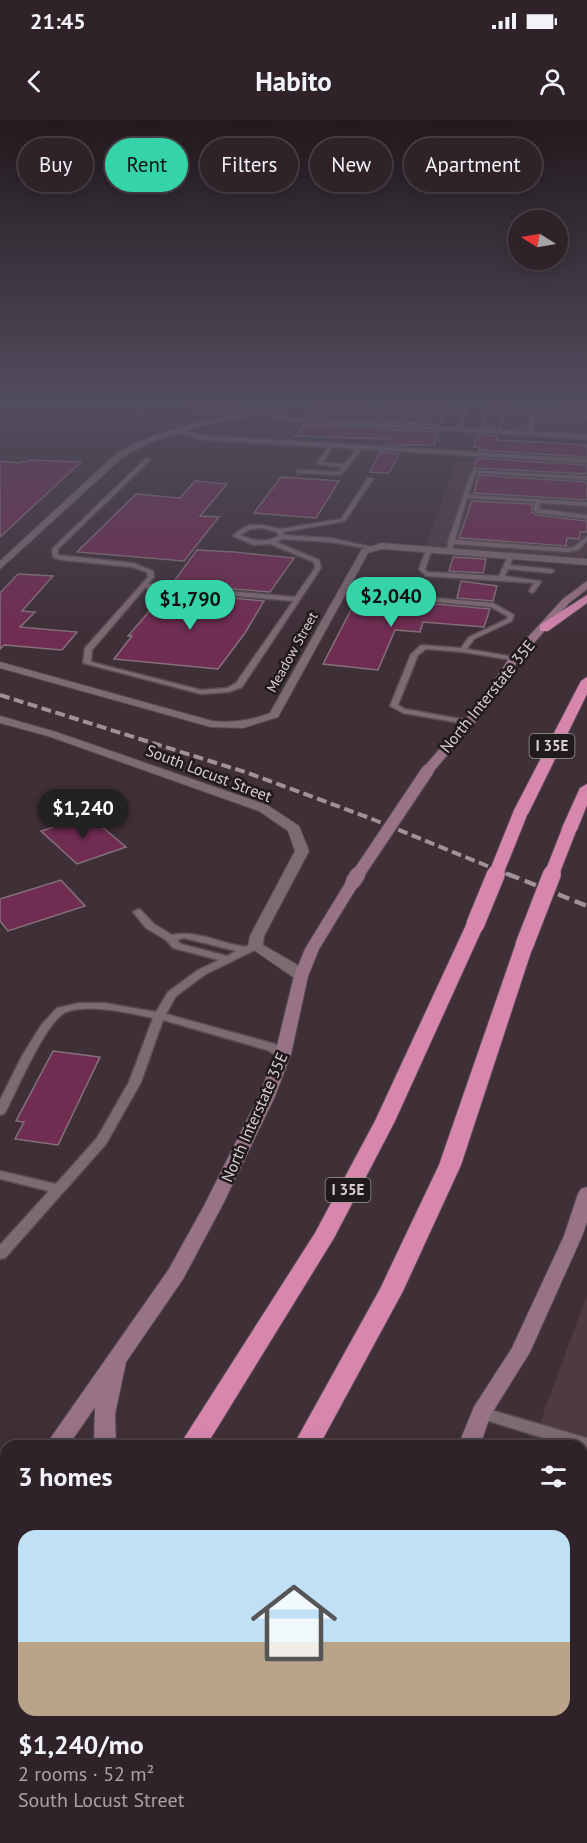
<!DOCTYPE html>
<meta charset="utf-8">
<style>
body{margin:0;font-family:"PT Sans",sans-serif;background:#3b2f35;color:#f1f3f6;height:100vh;display:flex;flex-direction:column;font-size:22px;white-space:nowrap}
*{box-sizing:border-box;margin:0}
p{font-size:20px;color:#a7a4a8}
.icon{flex:none;width:33px;height:33px;fill:none;stroke:currentColor;stroke-width:2;stroke-linecap:round;stroke-linejoin:round}
.map{position:relative;flex:1;overflow:hidden}
.sheet{position:absolute;left:0px;top:1320px;width:588px;height:404px;display:flex;flex-direction:column;background:#2f2329;border-radius:18px 18px 0 0;box-shadow:0 3px 15px #0003,0 0 0 2px #4a4046}
.sheet>*{flex:none}
.guide{position:absolute;left:18px;top:18px;width:552px;height:54px;display:flex;gap:12px}
.needle{width:39px;rotate:281deg}
.controls{position:absolute;left:508px;top:90px;display:grid;gap:12px}
.controls a{display:grid;place-items:center;width:60px;height:60px;border-radius:50%;background:#2f2329;box-shadow:0 3px 15px #0003,0 0 0 2px #4a4046;font-size:30px}
.price{position:absolute;translate:-50% -51px;padding:0 14px;border-radius:21px;background:#34d4a8;color:#111;font-size:20px;line-height:39px;filter:drop-shadow(0 2px 3px #0008)}
.price::after{content:'';position:absolute;left:50%;top:36px;width:18px;height:14px;margin-left:-9px;background:inherit;clip-path:polygon(0 0,100% 0,50% 100%)}
.price.selected{background:#222;color:#fff}
ul{padding:0;list-style:none}
li{display:grid;align-content:center;gap:12px;height:318px;padding:0 18px}
li span{display:grid;place-items:center;height:186px;border-radius:18px;color:#555}
li>.icon{margin-inline-start:auto}
span .icon{width:108px;height:108px;fill:#fffc;stroke-width:1}
li b{font-size:26px}
h2{display:flex;justify-content:space-between;align-items:center;height:72px;padding:0 18px;font-size:26px}
.tag{padding:0 21px;border-radius:27px;background:#2f2329;box-shadow:0 3px 15px #0003,0 0 0 2px #4a4046;font-size:21px;line-height:54px}
.tag.selected{background:#34d4a8;color:#111}
.status{display:flex;justify-content:space-between;align-items:center;height:42px;padding:0 30px;background:#2f2329;direction:ltr}
.status svg{height:16px;fill:currentColor}
header{display:flex;justify-content:space-between;align-items:center;height:78px;padding:0 18px;background:#2f2329;font-size:27px;font-weight:700}
.map>svg:first-child{display:block}
</style>
<div class="status"><b>21:45</b><svg viewBox="0 0 49 12"><path d="M0 12V9h3v3zM5 12V6h3v6zM10 12V3h3v9zM15 12V0h3v12zM26 1h20v11H26zM47 4h2v5h-2z"/></svg></div>
<header><svg class="icon" aria-label="back" viewBox="0 0 24 24"><path d="M15 5l-7 7 7 7"/></svg>Habito<svg class="icon" aria-label="person" viewBox="0 0 24 24"><circle cx="12" cy="8" r="4"/><path d="M4 21q1-7 8-7t8 7"/></svg></header>
<div class="map">
<svg width="587" height="1723" viewBox="0 0 587 1723">
<rect width="100%" height="100%" fill="#3f2f37"/>
<!-- built -->
<g fill="#4f3943">
<path d="M559 279H587V314L508 310 515 286 558 288Z"/>
<path d="M457 341 587 349V434L582 439 425 428Z"/>
<path d="M587 1175V1667L582 1664V1326H536L544 1291Z"/>
</g>
<!-- building -->
<g fill="#712c52" stroke="#84727a" stroke-width="1.5">
<path d="M175 279H223L247 289 207 295Z"/>
<path d="M318 279H370L366 285 378 291 445 294 441 305 306 298Z"/>
<path d="M381 279H451L448 288 377 284Z"/>
<path d="M491 280 509 281 500 308 481 307Z"/>
<path d="M304 304H305L438 312 434 325H385L388 319 295 316Z"/>
<path d="M478 315 498 316 497 320 587 325V337L479 330 480 327H474Z"/>
<path d="M380 332 399 334 389 353 370 352Z"/>
<path d="M477 338 587 345V354L474 348Z"/>
<path d="M30 340 81 342 0 417V341L19 343Z"/>
<path d="M479 355 587 362V380L474 373Z"/>
<path d="M281 357 339 361 316 398 254 393Z"/>
<path d="M195 361 227 364 200 396 219 397 184 441 77 432 136 374 180 378Z"/>
<path d="M472 381 532 384V392L537 395 587 401V412H580L579 419 567 418 566 426 459 418Z"/>
<path d="M197 430 234 432 294 438 270 472 172 464Z"/>
<path d="M453 437 486 439 483 453 449 451Z"/>
<path d="M18 454 53 456 22 491 35 492 20 507 77 512 62 530 4 525 0 529V473Z"/>
<path d="M461 461 497 466 493 481 457 478Z"/>
<path d="M166 472 264 481 245 513 218 549 114 539 132 516H128Z"/>
<path d="M358 476 384 479 490 489 484 507 423 502 420 512 395 510 378 550 323 544Z"/>
<path d="M89 696 126 727 77 744 41 711Z"/>
<path d="M61 760 85 786 8 811 0 801V779Z"/>
<path d="M53 931 100 937 58 1025 15 1019 24 1002 16 1001Z"/>
</g>
<g fill="none" stroke-linecap="round" stroke-linejoin="round">
<!-- service casing -->
<g stroke="#584b51" stroke-width="3">
<g id="service">
<path d="M63 279H68L65 282 141 287 148 282 125 279H147L155 281 142 289 59 284Z"/>
<path d="M225 279H232L283 297 305 300 456 308 463 293 378 289 368 284 374 279H379L373 284 379 287 464 291 469 279H473L461 308 527 312 532 294 587 295V297L536 296 532 312 587 315V319L305 302 280 299Z"/>
<path d="M174 310 207 316 587 339V343L362 329 341 355 298 353 296 350 338 352 342 347 316 344 328 327 207 320 172 312ZM333 327 357 329 344 344 323 343Z"/>
<path d="M146 338 151 339 58 429V435L133 443 153 451 154 457 148 464 295 477 315 448 314 442 270 424 253 425 233 416 238 411 250 405H262L281 409 341 399 368 358 373 359 345 401 283 412 284 415 330 418 372 427V429L330 422 283 419 276 422 319 440 321 448 242 567 229 572 201 574 83 543 85 528 148 457 147 452 132 447 61 440 53 437 52 429ZM262 408 277 412 279 416C264 423 254 421 240 415L251 409ZM145 468 293 481 236 563 227 568 201 570 91 542 92 530Z"/>
<path d="M472 350 587 356V360L476 353 468 375 587 382V386L540 383 539 389 587 395V399L537 393 533 390 535 382 467 378 455 420 567 428 574 427 587 416V421L578 430 567 432 454 424 451 432H447L448 422Z"/>
<path d="M429 428 432 430 425 449 428 452 499 456 508 436 511 434 514 436 510 445 551 449 554 451 551 453 508 449 505 456 540 461 541 462 534 472 532 473 529 471 534 463 426 456 419 449 426 430Z"/>
<path d="M386 474 493 483 514 495 512 501 474 519 467 529 514 537H517V541L463 532 426 529 418 535 398 585 405 589 472 601V605L403 593 390 586 411 534 421 525 461 528 469 517 507 499V496L491 487 384 477 383 476Z"/>
<path d="M138 789 141 790 154 804 172 815C195 810 218 822 241 826 247 828 252 823 259 824L260 826 259 828 206 854 176 876 166 894 275 924 289 934 287 937H279L267 930 163 900 141 962 106 1024 5 1138 0 1139V1125L49 1071 0 1059V1051L56 1064 97 1018 129 962 153 898C130 893 88 883 66 892 46 901 17 970 6 991L4 994 0 995V980L22 936 42 904 57 888 79 883H104L156 892 168 872 198 850 219 840 173 828 166 820 146 808 133 792ZM184 818 236 831 227 836 181 824 177 820Z"/>
<path d="M481 1287 587 1318V1332L582 1330V1326H569L476 1297 474 1293 476 1289Z"/>
<path d="M587 1352V1387L582 1389V1354Z"/>
<path d="M582 1628 587 1630V1649L582 1647Z"/>
</g>
</g>
<!-- minor casing -->
<g stroke="#584b51" stroke-width="2">
<g id="minor">
<path d="M299 279H309C289 291 260 294 237 298 196 306 159 315 123 337L0 449V441L117 333C174 300 237 298 299 279Z"/>
<path d="M382 423 587 439V445L382 429 368 433 278 597 243 608 211 607 0 548V542L212 601C232 603 250 601 270 593L362 429Z"/>
<path d="M0 596 56 612 267 685 299 706 309 731 264 816 263 825 296 844 308 856 306 859H296L248 826 250 816 295 731 288 711 259 691 48 616 0 603Z"/>
</g>
</g>
<!-- secondary casing -->
<g stroke="#584b51" stroke-width="2">
<g id="secondary">
<path d="M587 461V469L569 483 518 541 487 588 432 653H424V647L479 584 510 537 563 479Z"/>
<path d="M353 758 360 762 319 829 308 856 291 934 275 976 223 1084 183 1159 126 1242 115 1294 116 1326H94L95 1287 68 1326H45L169 1149 205 1084 259 976 275 934 294 856 305 829 346 762Z"/>
<path d="M587 1067V1102L582 1116 530 1232 490 1296 480 1326H458L474 1287 512 1228 564 1116 578 1074 581 1069Z"/>
<path d="M6 1382V1408L0 1410V1384Z"/>
<path d="M0 1543 6 1545V1573L0 1570Z"/>
<path d="M154 1718H181L183 1723H155Z"/>
<path d="M237 1718H265L263 1723H234Z"/>
</g>
</g>
<!-- primary casing -->
<g stroke="#584b51" stroke-width="2">
<g id="primary">
<path d="M0 1337 6 1339V1361L0 1359Z"/>
<path d="M0 1427 6 1429V1453L0 1451Z"/>
<path d="M352 1718H384L387 1723H354Z"/>
<path d="M517 1718H550L553 1723H519Z"/>
</g>
</g>
<!-- motorway casing -->
<g stroke="#584b51" stroke-width="2">
<g id="motorway">
<path d="M587 475V483L548 511H540V505Z"/>
<path d="M587 557V574L528 694 520 699 515 697 512 694 581 561Z"/>
<path d="M587 664V685L577 710 574 713H564L561 710 580 668Z"/>
<path d="M475 800 484 805 395 1001 334 1118 206 1326H179L315 1113 375 1001 466 805Z"/>
<path d="M524 821 533 826 461 1045 403 1171 319 1326H293L380 1169 439 1045 515 826Z"/>
<path d="M6 1575V1611L0 1613V1577Z"/>
<path d="M36 1718H70L68 1723H34Z"/>
</g>
</g>
<!-- service -->
<use href="#service" fill="#7d6b73" fill-rule="evenodd"/>
<!-- minor -->
<use href="#minor" fill="#7d6b73" fill-rule="evenodd"/>
<!-- secondary -->
<use href="#secondary" fill="#987385" fill-rule="evenodd"/>
<!-- primary -->
<use href="#primary" fill="#b37b96" fill-rule="evenodd"/>
<!-- motorway -->
<use href="#motorway" fill="#d786ae" fill-rule="evenodd"/>
<!-- rail-far1 -->
<path stroke="#9f9399" stroke-width="4" stroke-dasharray="10 4.5" stroke-linecap="butt" d="M0 575 248 653 367 697 512 756"/>
<!-- rail -->
<path stroke="#9f9399" stroke-width="4.5" stroke-dasharray="12 6" stroke-linecap="butt" d="M508 754 587 786"/>
<!-- secondary-bridge-far1 casing -->
<g stroke="#584b51" stroke-width="14" stroke-linecap="butt">
<path id="secondary-bridge-far1" d="M357 756 428 650"/>
</g>
<!-- secondary-bridge casing -->
<g stroke="#584b51" stroke-width="17" stroke-linecap="butt">
<path id="secondary-bridge" d="M353 762 358 754"/>
</g>
<!-- motorway-bridge-far1 casing -->
<g stroke="#584b51" stroke-width="16" stroke-linecap="butt">
<g id="motorway-bridge-far1">
<path d="M495 756 520 694"/>
<path d="M551 756 569 710"/>
</g>
</g>
<!-- motorway-bridge casing -->
<g stroke="#584b51" stroke-width="20" stroke-linecap="butt">
<g id="motorway-bridge">
<path d="M475 805 496 754"/>
<path d="M524 826 552 754"/>
</g>
</g>
<!-- secondary-bridge-far1 -->
<use href="#secondary-bridge-far1" stroke="#987385" stroke-width="12"/>
<!-- secondary-bridge -->
<use href="#secondary-bridge" stroke="#987385" stroke-width="15"/>
<!-- motorway-bridge-far1 -->
<use href="#motorway-bridge-far1" stroke="#d786ae" stroke-width="14"/>
<!-- motorway-bridge -->
<use href="#motorway-bridge" stroke="#d786ae" stroke-width="18"/>
</g>
<!-- sky -->
<linearGradient id="sky" x2="0" y2="1"><stop stop-color="#231a1e"/><stop offset="0.54" stop-color="#524d5e"/><stop offset="1" stop-color="#524d5e" stop-opacity="0"/></linearGradient>
<rect width="587" height="520" fill="url(#sky)"/>
<g text-anchor="middle" stroke-width="5" stroke-linejoin="round" paint-order="stroke">
<!-- far-street labels -->
<g font-size="14" fill="#d9cfd3" stroke="#211a1d">
<text transform="translate(292 532) rotate(-61)" y="5">Meadow Street</text>
</g>
<!-- shield labels -->
<g fill="#211a1d" stroke="#a2999c" stroke-width="1.5">
<rect x="529.5" y="614" width="45" height="24" rx="4.5"/>
<rect x="325.5" y="1058" width="45" height="24" rx="4.5"/>
</g>
<g font-size="15" font-weight="bold" fill="#d9cfd3">
<text x="552" y="631">I 35E</text>
<text x="348" y="1075">I 35E</text>
</g>
<!-- street labels -->
<g font-size="16" fill="#d9cfd3" stroke="#211a1d">
<text transform="translate(487 576) rotate(-51)" y="6">North Interstate 35E</text>
<text transform="translate(209 653) rotate(21)" y="6">South Locust Street</text>
<text transform="translate(254 997) rotate(-66)" y="6">North Interstate 35E</text>
</g>
</g>
</svg>
<div class="controls">
<a><svg class="needle" viewBox="-14 -14 28 28"><path d="M0-13l5 13h-10z" fill="#e53935"/><path d="M0 13l5-13h-10z" fill="#a7a4a8"/></svg></a>
</div>
<b class="price" style="left:391px;top:508px">$2,040</b>
<b class="price" style="left:190px;top:511px">$1,790</b>
<b class="price selected" style="left:83px;top:720px">$1,240</b>
<div class="guide">
<a class="tag">Buy</a>
<a class="tag selected">Rent</a>
<a class="tag">Filters</a>
<a class="tag">New</a>
<a class="tag">Apartment</a>
</div>
<section class="sheet">
<h2>3 homes<svg class="icon" aria-label="filters" viewBox="0 0 24 24"><path d="M4 7h16M4 17h16"/><circle cx="9" cy="7" r="2"/><circle cx="15" cy="17" r="2"/></svg></h2>
<ul>
<li><span style="background:linear-gradient(#bfe0f5 60%,#b9a48a 0)"><svg class="icon" aria-label="home" viewBox="0 0 24 24"><path d="M3 11l9-7 9 7M6 9v11h12V9"/></svg></span><div><b>$1,240/mo</b><p>2 rooms · 52 m²</p><p>South Locust Street</p></div></li>
</ul>
</section>
</div>
